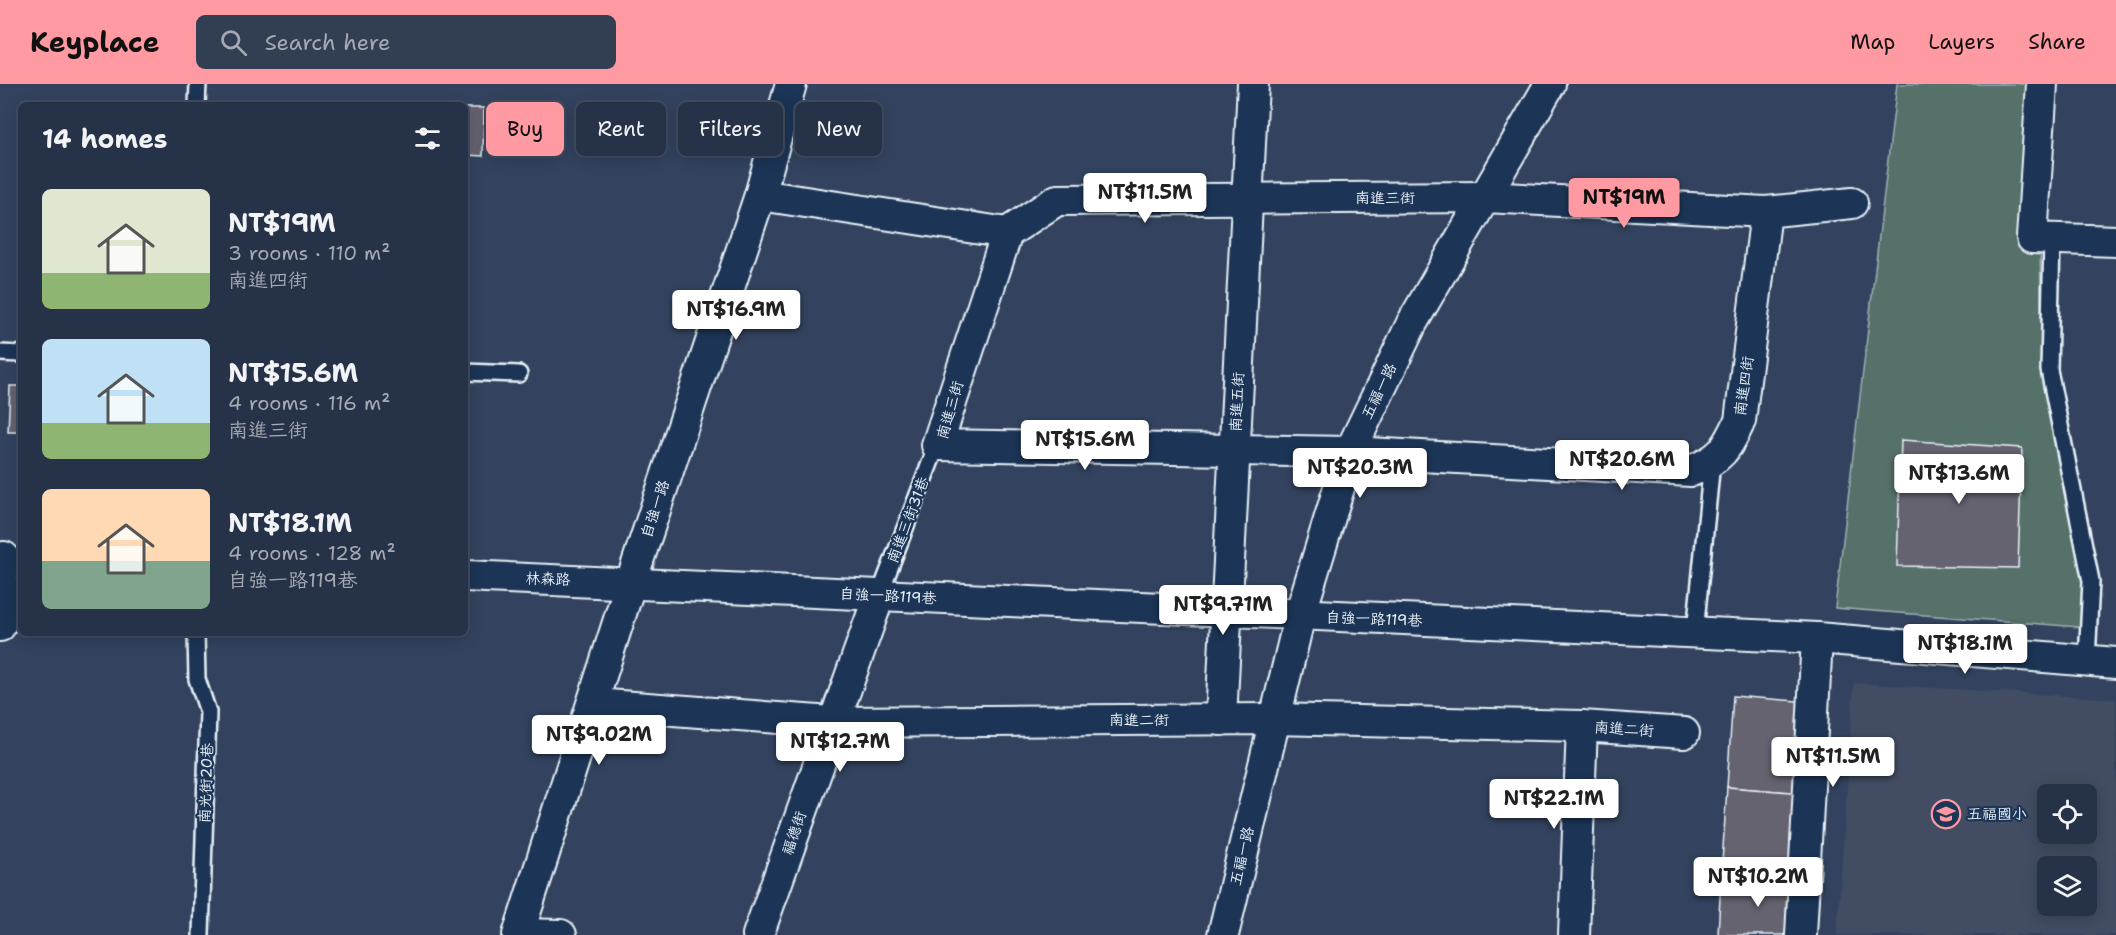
<!DOCTYPE html>
<meta charset="utf-8">
<style>
body{margin:0;font-family:"Shantell Sans","LXGW WenKai TC",sans-serif;background:#323e52;color:#f1f3f6;height:100vh;display:flex;flex-direction:column;font-size:22px;white-space:nowrap}
*{box-sizing:border-box;margin:0}
p{font-size:20px;color:#a4aab4}
.icon{flex:none;width:33px;height:33px;fill:none;stroke:currentColor;stroke-width:2;stroke-linecap:round;stroke-linejoin:round}
.map{position:relative;flex:1;overflow:hidden}
.sheet{position:absolute;left:18px;top:18px;width:450px;height:534px;display:flex;flex-direction:column;background:#263247;border-radius:9px;box-shadow:0 3px 15px #0003,0 0 0 2px #424d60}
.sheet>*{flex:none}
.top-card{position:absolute;left:486px;top:18px;width:570px;height:54px;display:flex;gap:12px}
.buttons{position:absolute;left:2037px;top:700px;display:grid;gap:12px}
.buttons a{display:grid;place-items:center;width:60px;height:60px;border-radius:9px;background:#263247;box-shadow:0 3px 15px #0003,0 0 0 2px #424d60;font-size:30px}
.price{position:absolute;translate:-50% -51px;padding:0 14px;border-radius:6px;background:#fff;color:#222;font-size:20px;line-height:39px;filter:drop-shadow(0 2px 3px #0008)}
.price::after{content:'';position:absolute;left:50%;top:36px;width:18px;height:14px;margin-left:-9px;background:inherit;clip-path:polygon(0 0,100% 0,50% 100%)}
.price.selected{background:#ff9aa2;color:#111}
ul{padding:0;list-style:none}
li{display:flex;align-items:center;gap:18px;height:150px;padding:0 24px}
li span{display:grid;place-items:center;flex:none;width:168px;height:120px;border-radius:9px;color:#555}
li>.icon{margin-inline-start:auto}
span .icon{width:72px;height:72px;fill:#fffc;stroke-width:1}
li b{font-size:26px}
h2{display:flex;justify-content:space-between;align-items:center;height:72px;padding:0 24px;font-size:26px}
.chip{padding:0 21px;border-radius:9px;background:#263247;box-shadow:0 3px 15px #0003,0 0 0 2px #424d60;font-size:21px;line-height:54px}
.chip.selected{background:#ff9aa2;color:#111}
header{display:flex;align-items:center;gap:36px;box-sizing:border-box;height:84px;padding:0 30px;background:#ff9aa2;color:#111}
header strong{font-size:28px}
nav{display:flex;gap:33px;margin-inline-start:auto;font-size:21px}
.search{width:420px;height:54px;background:#323e52;display:flex;align-items:center;gap:15px;box-sizing:border-box;padding:0 21px;border-radius:9px;color:#a4aab4;font-size:22px}
.map>svg:first-child{display:block}
</style>
<header>
<strong>Keyplace</strong>
<div class="search"><svg class="icon" aria-label="search" viewBox="0 0 24 24"><circle cx="10" cy="10" r="6"/><path d="M15 15l6 6"/></svg>Search here</div>
<nav><a>Map</a><a>Layers</a><a>Share</a></nav>
</header>
<div class="map">
<svg width="2116" height="851" viewBox="0 0 2116 851">
<rect width="100%" height="100%" fill="#33435f"/>
<filter id="ink" filterUnits="userSpaceOnUse"><feTurbulence type="fractalNoise" baseFrequency=".0167" numOctaves="2"/><feDisplacementMap in="SourceGraphic" scale="12" xChannelSelector="R" yChannelSelector="G"/><feConvolveMatrix kernelMatrix="1 2 1 2 8 2 1 2 1" color-interpolation-filters="sRGB"/></filter>
<g filter="url(#ink)">
<!-- built -->
<path fill="#424d64" fill-rule="evenodd" d="M1854 599 2116 615V851H1837ZM2048 711H2086V750H2048ZM2048 783H2086V822H2048Z"/>
<!-- green -->
<path fill="#566f6b" stroke="#9fb0b2" stroke-width="1.5" d="M1897 0H2056L2040 161 2042 268 2092 544 1835 524Z"/>
<!-- building -->
<g fill="#666471" stroke="#e8f1f8" stroke-width="1.5">
<path d="M465 24H484L483 72 465 71Z"/>
<path d="M10 302H21V348H8Z"/>
<path d="M1901 356 2022 364 2018 484 1897 482Z"/>
<path d="M1733 612 1810 618 1804 709 1727 703Z"/>
<path d="M1727 703 1804 709 1799 800 1721 794Z"/>
<path d="M1721 794 1799 800 1795 851H1718Z"/>
</g>
<g fill="none" stroke-linecap="round" stroke-linejoin="round">
<!-- lane casing -->
<g stroke="#e8f1f8" stroke-width="20">
<g id="lane">
<path d="M197 21 198 0"/>
<path d="M2052 155 2049 286 2091 497 2087 577"/>
<path d="M0 269 21 270"/>
<path d="M465 288 519 290"/>
<path d="M879 512 937 361"/>
<path d="M1695 548 1712 378"/>
<path d="M196 549 197 595 208 628 201 851"/>
</g>
</g>
<!-- street casing -->
<g stroke="#e8f1f8" stroke-width="34">
<g id="street">
<path d="M2042 0 2032 154 2116 157"/>
<path d="M760 111 1007 149"/>
<path d="M1766 128 1740 337C1727 365 1721 375 1691 387L1350 368 937 361 1007 149 1057 116 1485 113 1766 128 1852 119"/>
<path d="M465 492 1817 554 2116 579"/>
<path d="M0 542 4 473"/>
<path d="M594 620 832 638 1273 635 1582 642 1684 649"/>
<path d="M1221 636 1253 0"/>
<path d="M519 850 561 851"/>
<path d="M518 851 631 498 760 111 791 0"/>
<path d="M758 851 879 512"/>
<path d="M1223 851 1300 531 1350 368 1412 239 1550 0"/>
<path d="M1574 851 1582 642"/>
<path d="M1801 851 1817 554"/>
</g>
</g>
<!-- lane -->
<use href="#lane" stroke="#1d3557" stroke-width="15"/>
<!-- street -->
<use href="#street" stroke="#1d3557" stroke-width="30"/>
</g>
</g>
<!-- icons -->
<defs>
<g id="school-ring" transform="scale(1.5)"><circle r="9.5" fill="#1d3557" stroke="#ff9aa2" stroke-width="1.5"/><path d="M0-5L7-2L0 1L-7-2ZM-4 1L0 2.5L4 1V4Q0 6-4 4Z" fill="#ff9aa2"/></g>
</defs>
<g fill-rule="evenodd">
<use href="#school-ring" x="1946" y="730"/>
</g>
<g text-anchor="middle" stroke-width="4.5" stroke-linejoin="round" paint-order="stroke">
<!-- street labels -->
<g font-size="15" fill="#e8f1f8" stroke="#1d3557">
<text x="1385" y="119">南進三街</text>
<text transform="translate(1744 302) rotate(-82)" y="5">南進四街</text>
<text transform="translate(1379 307) rotate(-64)" y="5">五福一路</text>
<text transform="translate(1237 318) rotate(-87)" y="5">南進五街</text>
<text transform="translate(950 326) rotate(-74)" y="5">南進三街</text>
<text transform="translate(655 425) rotate(-72)" y="5">自強一路</text>
<text transform="translate(908 436) rotate(-69)" y="5">南進三街31巷</text>
<text transform="translate(548 495) rotate(2)" y="5">林森路</text>
<text transform="translate(888 512) rotate(3)" y="5">自強一路119巷</text>
<text transform="translate(1374 535) rotate(2)" y="5">自強一路119巷</text>
<text x="1139" y="641">南進二街</text>
<text transform="translate(1624 645) rotate(4)" y="5">南進二街</text>
<text transform="translate(206 699) rotate(-88)" y="5">南光街20巷</text>
<text transform="translate(794 749) rotate(-71)" y="5">福德街</text>
<text transform="translate(1242 772) rotate(-77)" y="5">五福一路</text>
</g>
<!-- poi labels -->
<g font-size="15" fill="#e8f1f8" stroke="#1d3557" text-anchor="start">
<text x="1967" y="735">五福國小</text>
</g>
</g>
</svg>
<div class="buttons">
<a><svg class="icon" aria-label="locate" viewBox="0 0 24 24"><circle cx="12" cy="12" r="6"/><path d="M12 2v4M12 18v4M2 12h4M18 12h4"/></svg></a>
<a><svg class="icon" aria-label="layers" viewBox="0 0 24 24"><path d="M12 4l9 5-9 5-9-5zM3 14l9 5 9-5"/></svg></a>
</div>
<b class="price" style="left:1145px;top:140px">NT$11.5M</b>
<b class="price selected" style="left:1624px;top:145px">NT$19M</b>
<b class="price" style="left:736px;top:257px">NT$16.9M</b>
<b class="price" style="left:1085px;top:387px">NT$15.6M</b>
<b class="price" style="left:1622px;top:407px">NT$20.6M</b>
<b class="price" style="left:1360px;top:415px">NT$20.3M</b>
<b class="price" style="left:1959px;top:421px">NT$13.6M</b>
<b class="price" style="left:1223px;top:552px">NT$9.71M</b>
<b class="price" style="left:1965px;top:591px">NT$18.1M</b>
<b class="price" style="left:599px;top:682px">NT$9.02M</b>
<b class="price" style="left:840px;top:689px">NT$12.7M</b>
<b class="price" style="left:1833px;top:704px">NT$11.5M</b>
<b class="price" style="left:1554px;top:746px">NT$22.1M</b>
<b class="price" style="left:1758px;top:824px">NT$10.2M</b>
<div class="top-card">
<a class="chip selected">Buy</a>
<a class="chip">Rent</a>
<a class="chip">Filters</a>
<a class="chip">New</a>
</div>
<section class="sheet">
<h2>14 homes<svg class="icon" aria-label="filters" viewBox="0 0 24 24"><path d="M4 7h16M4 17h16"/><circle cx="9" cy="7" r="2"/><circle cx="15" cy="17" r="2"/></svg></h2>
<ul>
<li><span style="background:linear-gradient(#dfe7d0 70%,#8fb573 0)"><svg class="icon" aria-label="home" viewBox="0 0 24 24"><path d="M3 11l9-7 9 7M6 9v11h12V9"/></svg></span><div><b>NT$19M</b><p>3 rooms · 110 m²</p><p>南進四街</p></div></li>
<li><span style="background:linear-gradient(#bfe0f5 70%,#8fb573 0)"><svg class="icon" aria-label="home" viewBox="0 0 24 24"><path d="M3 11l9-7 9 7M6 9v11h12V9"/></svg></span><div><b>NT$15.6M</b><p>4 rooms · 116 m²</p><p>南進三街</p></div></li>
<li><span style="background:linear-gradient(#ffd9b3 60%,#7fa58c 0)"><svg class="icon" aria-label="home" viewBox="0 0 24 24"><path d="M3 11l9-7 9 7M6 9v11h12V9"/></svg></span><div><b>NT$18.1M</b><p>4 rooms · 128 m²</p><p>自強一路119巷</p></div></li>
</ul>
</section>
</div>
